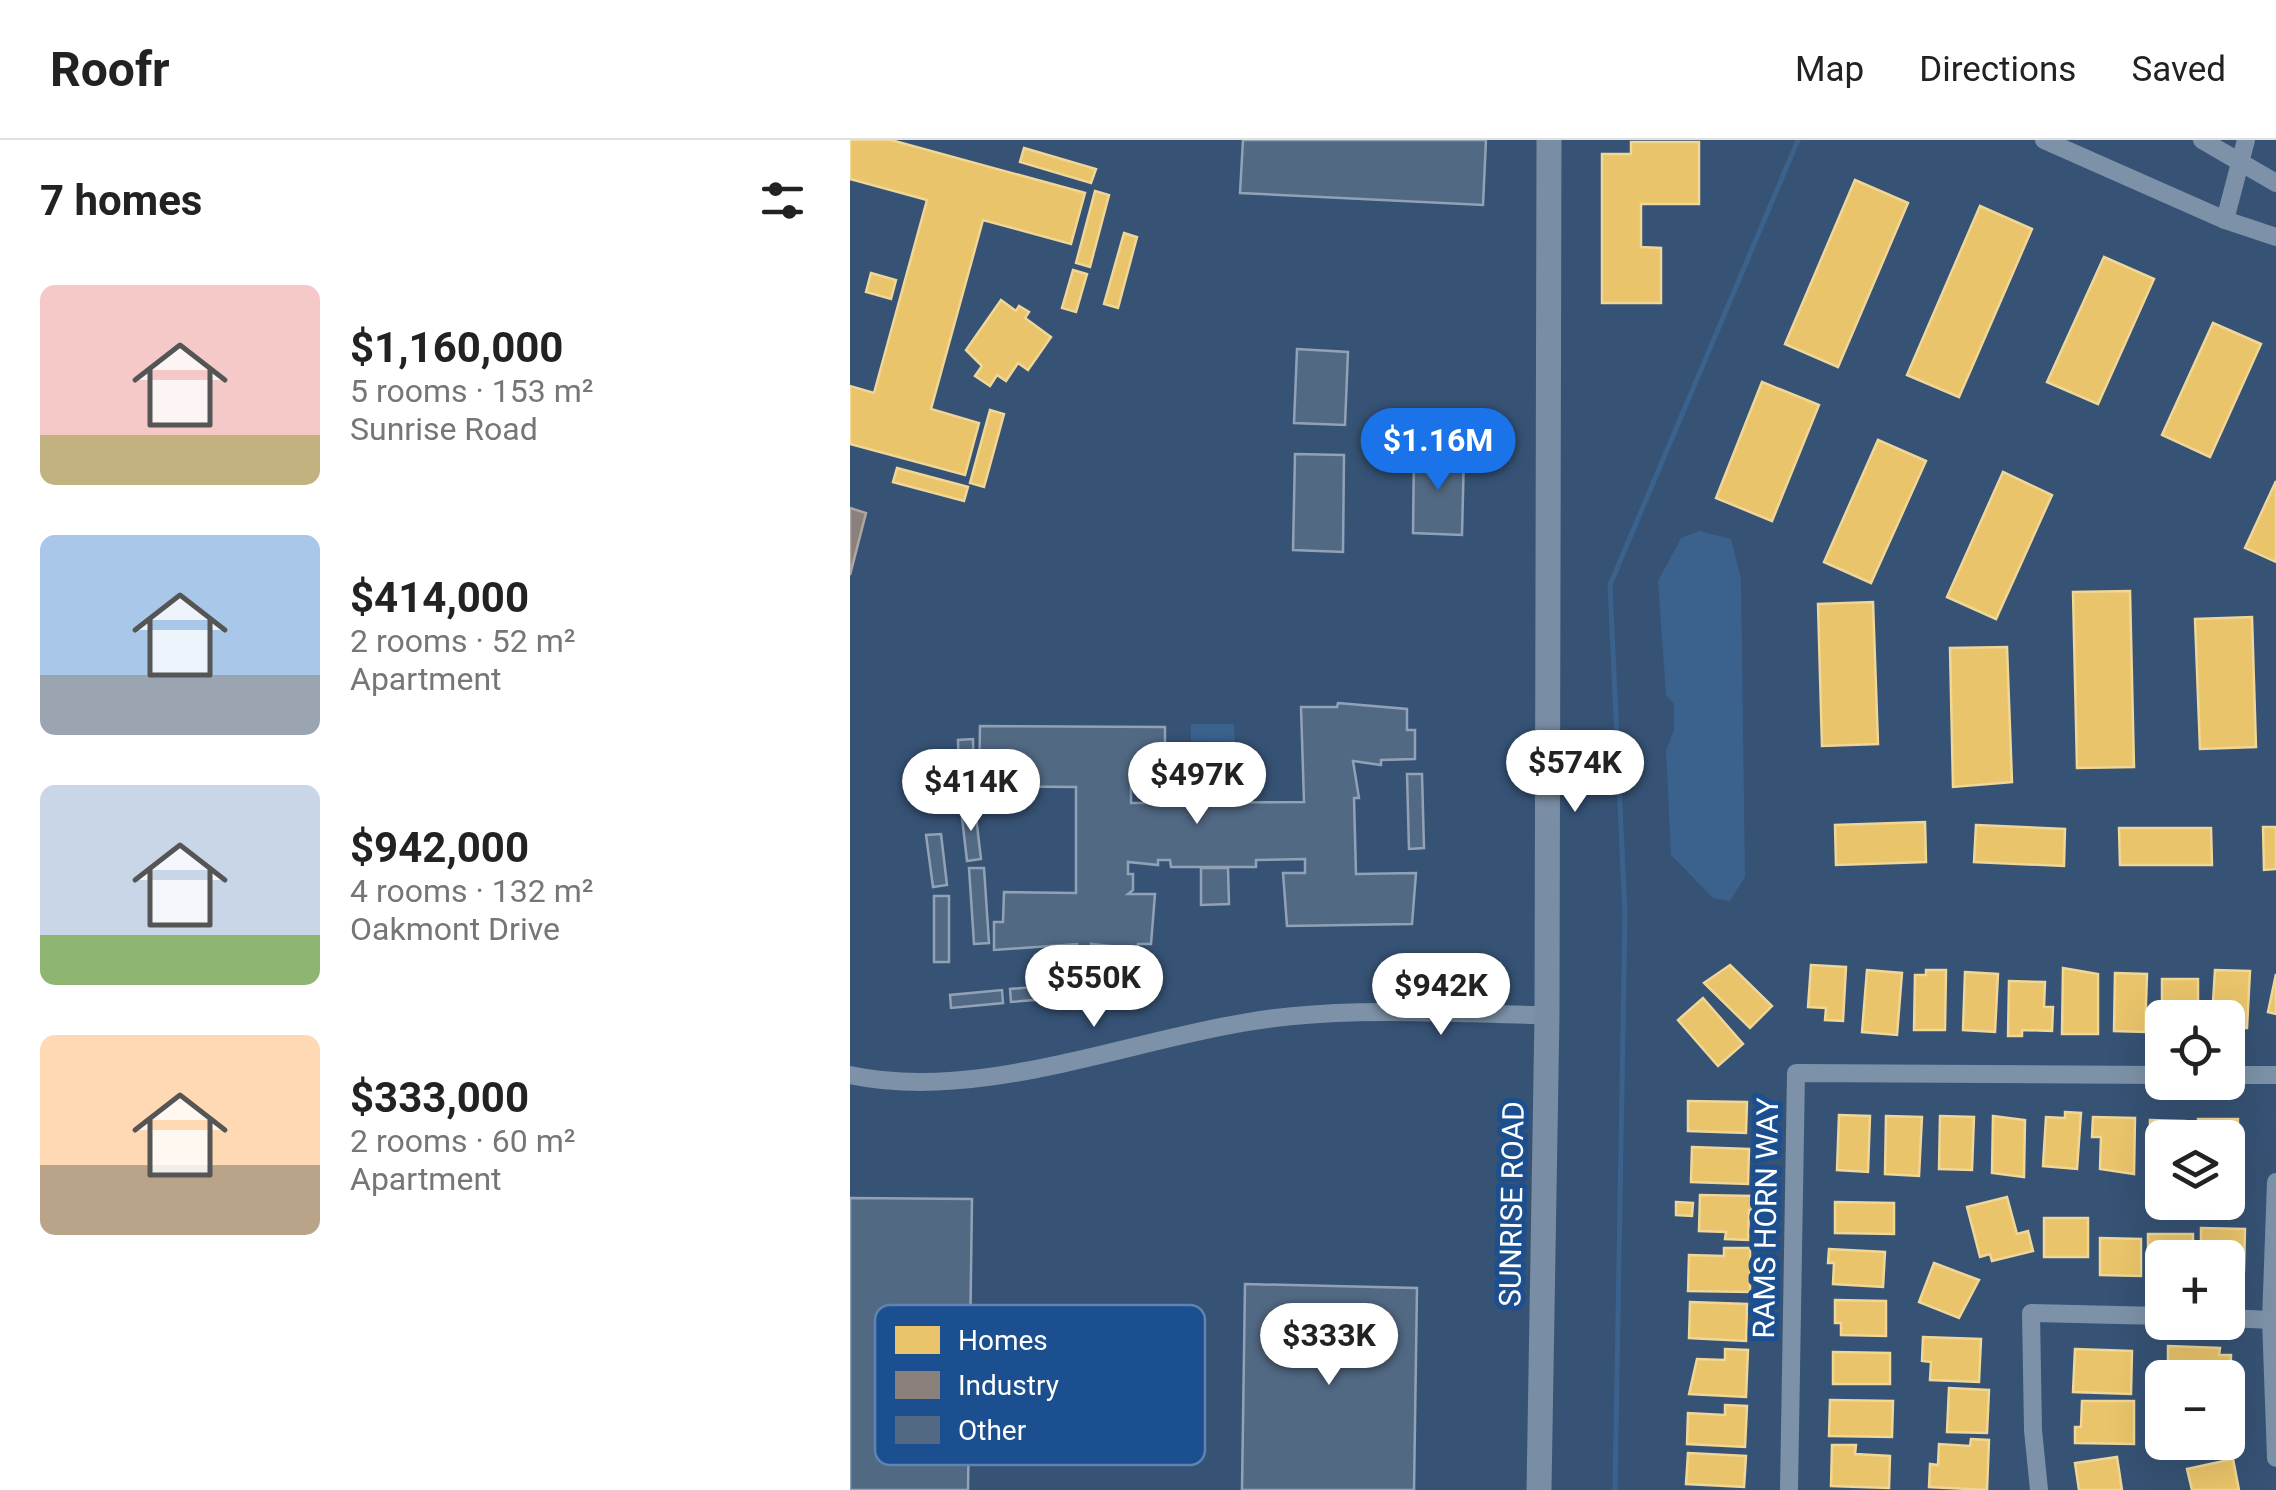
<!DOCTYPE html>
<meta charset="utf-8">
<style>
body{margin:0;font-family:Roboto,sans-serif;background:#f6f6f6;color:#222;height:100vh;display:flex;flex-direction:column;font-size:38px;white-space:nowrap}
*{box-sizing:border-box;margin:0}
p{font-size:32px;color:#767676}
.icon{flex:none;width:55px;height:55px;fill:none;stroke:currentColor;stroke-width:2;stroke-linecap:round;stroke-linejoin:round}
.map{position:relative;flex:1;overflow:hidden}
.details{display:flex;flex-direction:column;background:#fff;width:850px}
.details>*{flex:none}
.buttons{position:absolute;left:1295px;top:860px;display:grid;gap:20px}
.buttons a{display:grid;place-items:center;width:100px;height:100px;border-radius:15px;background:#fff;box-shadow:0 10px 40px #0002;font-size:50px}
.price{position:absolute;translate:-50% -85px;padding:0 22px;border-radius:35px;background:#fff;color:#222;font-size:32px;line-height:65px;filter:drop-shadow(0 2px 5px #0008)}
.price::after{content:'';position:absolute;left:50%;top:60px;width:30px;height:22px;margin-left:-15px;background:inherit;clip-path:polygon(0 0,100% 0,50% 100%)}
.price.current{background:#1a73e8;color:#fff}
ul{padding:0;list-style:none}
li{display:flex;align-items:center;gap:30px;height:250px;padding:0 40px}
li span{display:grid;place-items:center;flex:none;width:280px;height:200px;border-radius:15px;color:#555}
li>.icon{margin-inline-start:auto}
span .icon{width:120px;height:120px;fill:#fffc;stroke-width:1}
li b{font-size:42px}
h2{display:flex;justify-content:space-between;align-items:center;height:120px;padding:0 40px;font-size:42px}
header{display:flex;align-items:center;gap:60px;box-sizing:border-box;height:140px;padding:0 50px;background:#fff;border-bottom:2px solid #e0e0e0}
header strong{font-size:48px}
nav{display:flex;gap:55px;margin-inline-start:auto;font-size:35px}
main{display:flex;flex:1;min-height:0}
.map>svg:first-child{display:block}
</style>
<header>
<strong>Roofr</strong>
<nav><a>Map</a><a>Directions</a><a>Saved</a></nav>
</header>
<main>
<section class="details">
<h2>7 homes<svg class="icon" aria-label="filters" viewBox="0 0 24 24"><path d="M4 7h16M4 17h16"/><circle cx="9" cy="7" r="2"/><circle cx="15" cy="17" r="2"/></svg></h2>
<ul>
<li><span style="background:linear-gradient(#f6c9c9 75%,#c2b280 0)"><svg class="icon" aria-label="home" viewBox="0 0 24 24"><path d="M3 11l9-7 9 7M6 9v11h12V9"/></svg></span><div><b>$1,160,000</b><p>5 rooms · 153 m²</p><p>Sunrise Road</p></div></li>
<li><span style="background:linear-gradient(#a9c7e8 70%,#9aa5b1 0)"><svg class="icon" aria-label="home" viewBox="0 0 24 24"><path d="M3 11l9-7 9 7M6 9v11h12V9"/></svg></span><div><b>$414,000</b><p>2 rooms · 52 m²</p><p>Apartment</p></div></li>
<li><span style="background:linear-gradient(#c9d6e8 75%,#8fb573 0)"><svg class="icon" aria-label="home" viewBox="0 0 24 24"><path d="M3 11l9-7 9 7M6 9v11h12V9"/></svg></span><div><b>$942,000</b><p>4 rooms · 132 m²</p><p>Oakmont Drive</p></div></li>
<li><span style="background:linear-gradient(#ffd9b3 65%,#b9a48a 0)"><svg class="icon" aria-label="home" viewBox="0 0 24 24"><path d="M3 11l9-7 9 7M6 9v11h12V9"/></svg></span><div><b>$333,000</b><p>2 rooms · 60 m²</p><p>Apartment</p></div></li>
</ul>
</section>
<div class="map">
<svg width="1426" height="1350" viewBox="0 0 1426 1350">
<rect width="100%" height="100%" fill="#365274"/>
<!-- water -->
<g fill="#3b618d">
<path d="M849 391 881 399 891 439 895 737 880 761 863 758 821 715 816 610 824 590V564L816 555 808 441 831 398Z"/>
<path d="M341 584H384L385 602 341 601Z"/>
</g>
<!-- homes -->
<g fill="#e9c46a" stroke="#f0d697" stroke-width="2.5">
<path d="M0 0H41L235 53 221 104 133 80 81 269 129 283 115 335 0 304V246L24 253 77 60 0 39Z"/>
<path d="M781 2H849V64H791V107L811 108V163H752V14H781Z"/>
<path d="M174 8 246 29 241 43 170 22Z"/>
<path d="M1005 40 1058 63 988 227 935 204Z"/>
<path d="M245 51 259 55 240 127 226 123Z"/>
<path d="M1130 66 1182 89 1109 257 1057 235Z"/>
<path d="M274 93 287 97 268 168 254 164Z"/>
<path d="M1254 117 1304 139 1248 264 1197 242Z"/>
<path d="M223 130 237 134 226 172 212 168Z"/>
<path d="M21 133 46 140 41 159 16 152Z"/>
<path d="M151 160 166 171 169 166 179 172 175 178 201 197 178 230 168 223 156 241 147 235 140 246 125 236 132 226 116 210Z"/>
<path d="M1363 183 1411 204 1360 317 1312 295Z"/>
<path d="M912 242 969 265 922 381 866 358Z"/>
<path d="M140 270 154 274 134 347 120 343Z"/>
<path d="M1028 300 1076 321 1021 443 974 422Z"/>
<path d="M47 328 118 347 114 361 43 342Z"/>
<path d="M1153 332 1202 355 1146 479 1097 457Z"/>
<path d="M1426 341V422L1395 408Z"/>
<path d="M1280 451 1284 627 1227 628 1223 452Z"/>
<path d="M1023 462 1028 604 972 606 968 464Z"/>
<path d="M1402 477 1406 607 1350 609 1345 479Z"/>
<path d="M1157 507 1162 642 1103 647 1100 508Z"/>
<path d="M1075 682 1076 722 986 725 985 685Z"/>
<path d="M1126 685 1215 689 1214 726 1124 722Z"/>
<path d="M1413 687H1426V729L1414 730Z"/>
<path d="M1269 688H1361L1362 725H1270Z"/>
<path d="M880 825 922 866 900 888 854 843Z"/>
<path d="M961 825 996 827 993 881 975 880 976 868 958 867Z"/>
<path d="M1213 828 1248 834V894H1212Z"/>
<path d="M1017 830 1052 833 1047 895 1012 892Z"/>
<path d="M1076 830H1096L1095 890H1064L1065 835H1076Z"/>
<path d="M1365 830 1400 831 1397 888H1386V882H1378V878H1362Z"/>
<path d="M1115 832 1148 834 1145 892 1113 890Z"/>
<path d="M1265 833 1297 834 1295 892 1264 891Z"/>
<path d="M1426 834V874L1418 872Z"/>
<path d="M1312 839H1348V878H1312V891Z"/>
<path d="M1159 841 1195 842 1194 867H1203L1202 891 1172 890V896H1158Z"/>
<path d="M853 858 893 904 868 926 828 880Z"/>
<path d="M838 961 897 962 896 993 838 991Z"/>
<path d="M1215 972 1231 973 1227 1029 1193 1026 1196 977 1215 978Z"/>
<path d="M989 975 1020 976 1018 1032 987 1030Z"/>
<path d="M1036 976 1072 977 1069 1036 1035 1034Z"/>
<path d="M1090 976 1124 977 1122 1030 1089 1029Z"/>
<path d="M1143 976 1175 980 1174 1037 1142 1033Z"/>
<path d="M1243 977 1285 978 1284 1034 1250 1029 1251 997H1242Z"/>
<path d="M1348 979H1388L1387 1036H1378V998H1348Z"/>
<path d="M1300 980 1335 981V998H1312V1032H1299Z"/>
<path d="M842 1007 899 1009 898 1044 841 1042Z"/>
<path d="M850 1055 904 1056V1070H899L898 1100 875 1099 876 1092 849 1091Z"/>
<path d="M1157 1057 1167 1094 1178 1091 1183 1111 1142 1121 1140 1114 1130 1117 1117 1067Z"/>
<path d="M826 1062 843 1063 842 1076 826 1075Z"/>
<path d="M985 1062 1044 1063V1094L985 1093Z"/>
<rect x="1194" y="1078" width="44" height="39"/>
<path d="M1351 1088 1395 1089 1394 1130 1378 1129V1118H1351Z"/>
<path d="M1298 1094H1343V1118H1312V1133H1298Z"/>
<path d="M1250 1098 1291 1099V1136L1250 1135Z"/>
<path d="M874 1108H900V1152L838 1151 839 1115 874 1116Z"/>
<path d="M979 1109 1035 1112 1033 1147 983 1144 984 1123H978Z"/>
<path d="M1084 1123 1129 1140 1109 1178 1069 1162Z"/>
<path d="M985 1160 1036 1161V1196L991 1195V1183H985Z"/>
<path d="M840 1162 897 1164 896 1201 839 1198Z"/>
<path d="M1073 1197 1131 1199 1129 1242 1080 1240 1081 1222 1072 1221Z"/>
<path d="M1318 1206 1370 1208 1369 1215H1381L1380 1252 1378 1238H1329V1232H1318Z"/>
<path d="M875 1209 898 1210 896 1257 839 1254 847 1219 875 1220Z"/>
<path d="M1225 1209 1282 1211 1281 1254 1223 1252Z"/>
<path d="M983 1212 1040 1213V1244H983Z"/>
<path d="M1099 1248 1139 1250 1137 1293 1097 1292Z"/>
<path d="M980 1260 1043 1261 1042 1297 979 1296Z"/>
<path d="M1232 1261H1284V1304L1225 1303V1287H1231Z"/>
<path d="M875 1265 897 1266 895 1307 837 1304 838 1273 875 1275Z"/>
<path d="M1121 1299 1139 1300 1137 1350 1079 1347 1080 1324 1088 1325 1089 1304 1120 1306Z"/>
<path d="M1323 1302H1374V1307L1322 1305Z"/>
<path d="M982 1305H1006L1005 1314 1040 1316 1039 1348 981 1346Z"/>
<path d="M838 1313 896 1316 894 1347 836 1344Z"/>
<path d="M1267 1317 1272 1350H1229L1225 1323Z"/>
<path d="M1383 1319 1389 1350H1342L1337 1329Z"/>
</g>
<!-- industry -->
<path fill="#8a817c" stroke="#ada7a3" stroke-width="2.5" d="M0 368 16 373 0 435Z"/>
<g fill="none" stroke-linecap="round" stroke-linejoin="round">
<!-- stream -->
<path stroke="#3b618d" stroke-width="5" d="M765 1350 775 774 760 445 948 0"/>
</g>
<!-- building -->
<g fill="#526984" stroke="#92a2b6" stroke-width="2.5">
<path d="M393 0H636L633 65 390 53Z"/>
<path d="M447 209 498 212 495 285 444 283Z"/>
<path d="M564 312 614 313 612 395 563 393Z"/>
<path d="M445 314 494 315 493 412 443 410Z"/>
<path d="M488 563 557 569V590H565V619L531 620V625L503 621 509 658H504L506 734 566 733 562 784 437 786 433 733H455V719L406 720V727H321L320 720H308V725L278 722V734H283V750L278 754H305L301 804H288V809L241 804V808H227V804L144 810V782H153L154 752 226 753V647L129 646 130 586 315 587V641H281V663L454 662 451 567H487Z"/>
<path d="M123 599 124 636H109L108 600Z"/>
<path d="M557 634H572L574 708 559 709Z"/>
<path d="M125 668 131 719 117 721 111 669Z"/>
<path d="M91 694 97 745 83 747 76 695Z"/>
<path d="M119 728H134L139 803 124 804Z"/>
<path d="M351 728H378L379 764 351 765Z"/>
<rect x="84" y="756" width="15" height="66"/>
<path d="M287 839V853L243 855V842Z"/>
<path d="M233 843 234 856 161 862 160 849Z"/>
<path d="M152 850 153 863 101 868 100 855Z"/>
<path d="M0 1058 122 1059 118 1350H0Z"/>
<path d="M395 1144 567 1148 564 1350H392Z"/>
</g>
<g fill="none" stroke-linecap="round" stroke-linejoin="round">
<!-- minor -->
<g stroke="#7d92a8" stroke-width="18">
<path d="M1194 0 1375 80 1426 97"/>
<path d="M1352 0 1426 43"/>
<path d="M1375 80 1396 0"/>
<path d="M0 935C124 962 269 904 392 883 491 865 597 874 697 875"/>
<path d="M1378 935H1426"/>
<path d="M1426 1042 1421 1180 1426 1318"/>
<path d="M1378 1178 1421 1180"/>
<path d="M939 1350 946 933 1312 935"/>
<path d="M1189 1350 1183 1290 1181 1173 1312 1176"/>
</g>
<!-- secondary -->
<path stroke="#798da4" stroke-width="25" d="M689 1350 697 875 699 0"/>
</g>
<g text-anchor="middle" stroke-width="10" stroke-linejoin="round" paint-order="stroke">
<!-- street labels -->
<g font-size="30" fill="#fff" stroke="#1b4f8f">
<text transform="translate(662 1064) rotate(-89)" y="10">SUNRISE ROAD</text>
<text transform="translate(916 1078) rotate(-89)" y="10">RAMS HORN WAY</text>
</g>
</g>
<!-- legend -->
<rect x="25" y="1165" width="330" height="160" rx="15" fill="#1b4f8f" stroke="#5f84b1" stroke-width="2.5"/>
<rect x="45" y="1186" width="45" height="28" fill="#e9c46a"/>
<rect x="45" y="1231" width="45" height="28" fill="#8a817c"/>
<rect x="45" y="1276" width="45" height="28" fill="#526984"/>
<g font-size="28" fill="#fff">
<text x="108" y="1210">Homes</text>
<text x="108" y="1255">Industry</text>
<text x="108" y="1300">Other</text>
</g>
</svg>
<div class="buttons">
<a><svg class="icon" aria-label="locate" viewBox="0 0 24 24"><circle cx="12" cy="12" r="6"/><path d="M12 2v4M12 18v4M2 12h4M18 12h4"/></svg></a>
<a><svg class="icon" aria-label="layers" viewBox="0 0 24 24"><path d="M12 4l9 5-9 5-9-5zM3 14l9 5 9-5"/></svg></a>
<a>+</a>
<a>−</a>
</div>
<b class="price current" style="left:588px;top:353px">$1.16M</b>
<b class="price" style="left:725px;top:675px">$574K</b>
<b class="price" style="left:347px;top:687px">$497K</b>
<b class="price" style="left:121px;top:694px">$414K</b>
<b class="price" style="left:244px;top:890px">$550K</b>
<b class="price" style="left:591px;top:898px">$942K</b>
<b class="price" style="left:479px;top:1248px">$333K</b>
</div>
</main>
